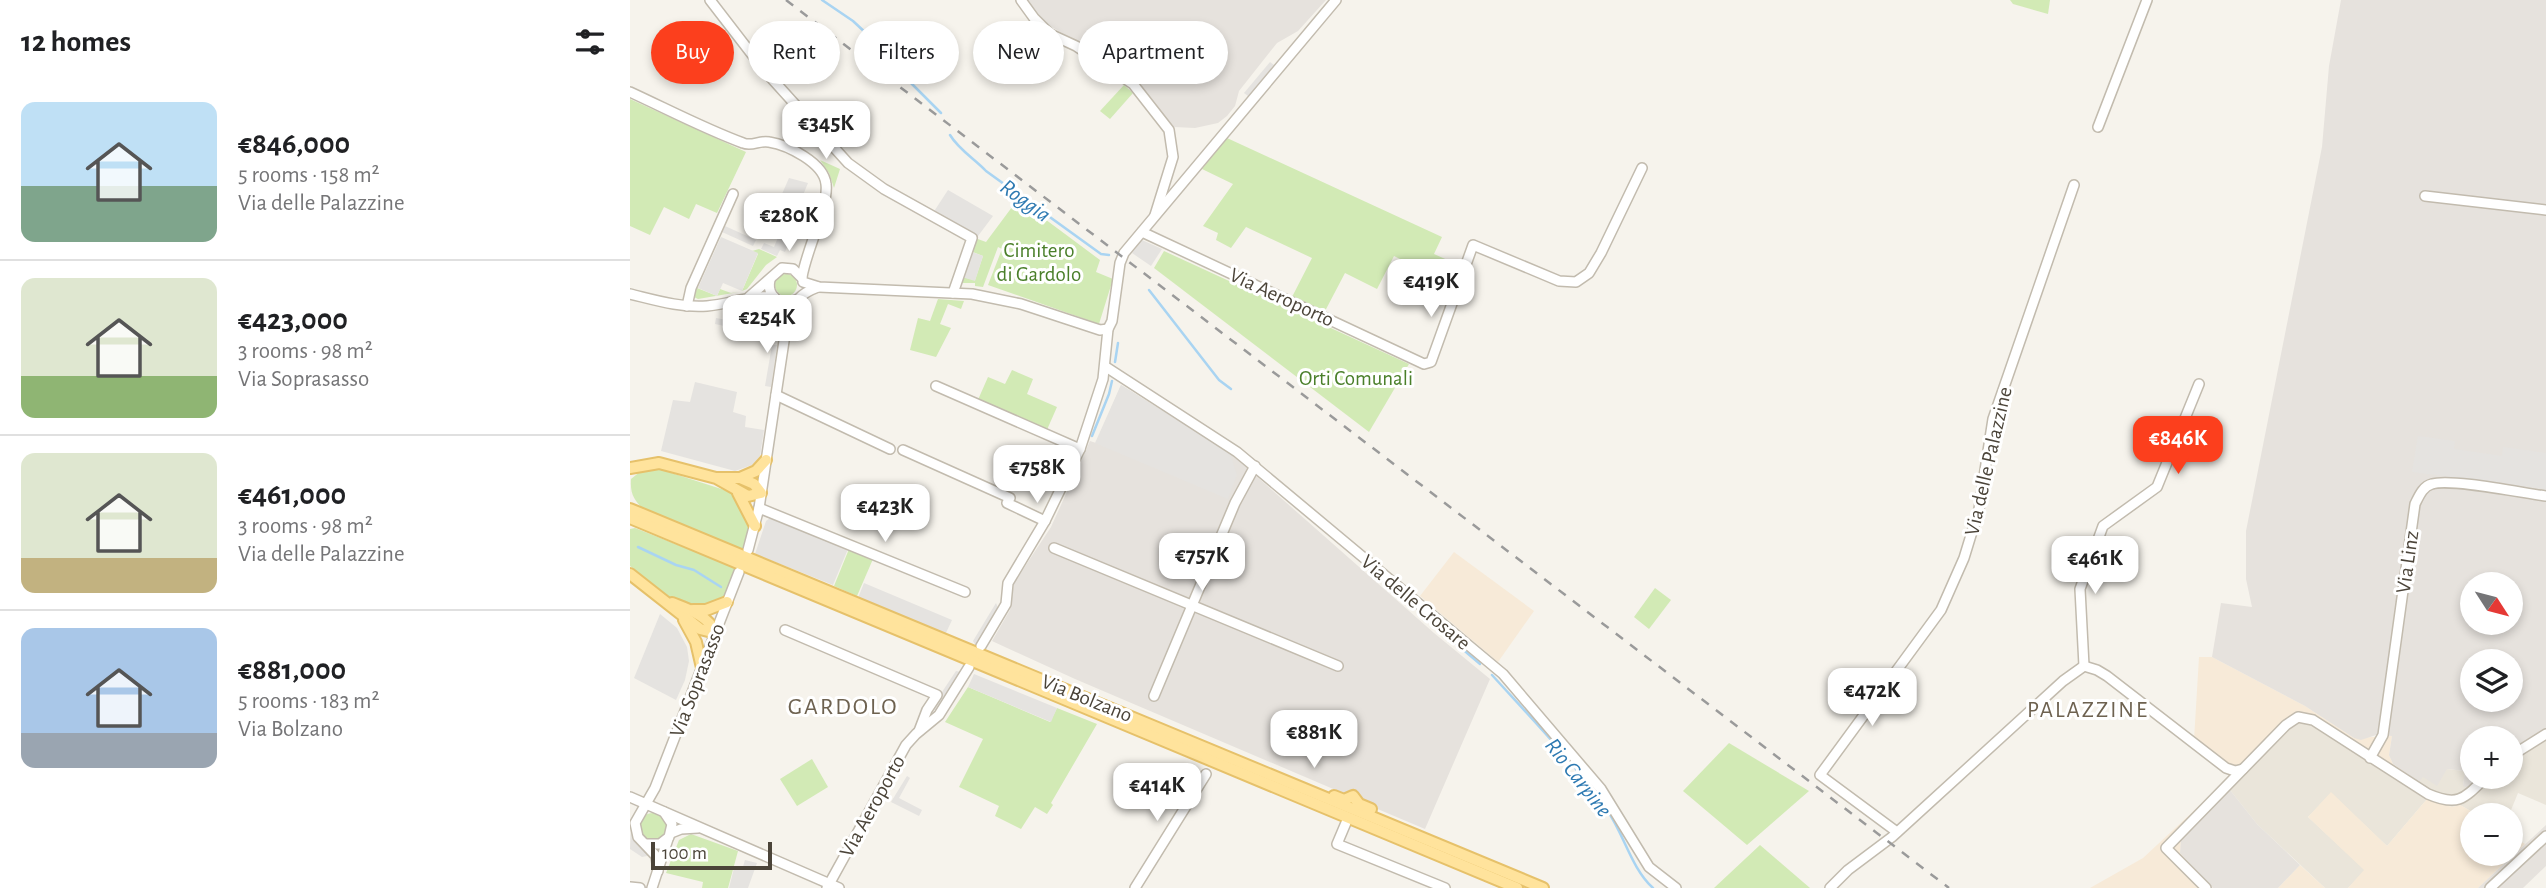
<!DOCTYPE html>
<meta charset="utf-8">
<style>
body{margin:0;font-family:"Alegreya Sans",sans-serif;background:#f6f6f6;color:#202124;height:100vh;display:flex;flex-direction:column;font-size:26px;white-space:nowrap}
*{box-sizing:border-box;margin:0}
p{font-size:23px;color:#757577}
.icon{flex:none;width:38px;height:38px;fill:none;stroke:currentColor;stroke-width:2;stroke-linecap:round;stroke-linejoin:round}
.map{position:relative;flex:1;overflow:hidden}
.side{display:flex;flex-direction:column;background:#fff;width:630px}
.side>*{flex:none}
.banner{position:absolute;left:21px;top:21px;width:665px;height:63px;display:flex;gap:14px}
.needle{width:46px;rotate:126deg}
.buttons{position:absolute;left:1830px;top:572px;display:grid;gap:14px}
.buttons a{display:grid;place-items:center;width:63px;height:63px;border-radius:50%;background:#fff;box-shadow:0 4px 10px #0003;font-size:35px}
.scale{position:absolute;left:21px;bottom:18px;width:121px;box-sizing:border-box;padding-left:7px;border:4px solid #4b4439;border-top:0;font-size:19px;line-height:24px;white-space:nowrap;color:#4b4439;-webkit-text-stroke:5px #fff;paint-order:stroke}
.price{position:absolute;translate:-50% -60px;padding:0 16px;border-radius:14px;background:#fff;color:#222;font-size:23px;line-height:46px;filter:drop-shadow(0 2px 4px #0008)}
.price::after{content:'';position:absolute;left:50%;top:42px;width:21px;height:16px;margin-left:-10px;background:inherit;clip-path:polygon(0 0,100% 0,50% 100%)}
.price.active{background:#fc3f1d;color:#fff}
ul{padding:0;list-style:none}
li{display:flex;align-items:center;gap:21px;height:175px;padding:0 21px}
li+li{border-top:2px solid #e0e0e0}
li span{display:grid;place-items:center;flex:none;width:196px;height:140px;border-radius:14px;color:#555}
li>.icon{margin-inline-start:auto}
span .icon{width:84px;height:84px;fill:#fffc;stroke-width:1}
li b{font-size:30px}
h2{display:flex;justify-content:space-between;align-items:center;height:84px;padding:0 21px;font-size:30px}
.pill{padding:0 24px;border-radius:32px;background:#fff;box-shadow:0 4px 10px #0003;font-size:24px;line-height:63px}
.pill.active{background:#fc3f1d;color:#fff}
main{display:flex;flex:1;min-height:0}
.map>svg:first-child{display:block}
</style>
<main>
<section class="side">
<h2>12 homes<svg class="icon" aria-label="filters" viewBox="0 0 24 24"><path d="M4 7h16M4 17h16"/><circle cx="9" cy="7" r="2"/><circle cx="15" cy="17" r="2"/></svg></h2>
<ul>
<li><span style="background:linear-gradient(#bfe0f5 60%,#7fa58c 0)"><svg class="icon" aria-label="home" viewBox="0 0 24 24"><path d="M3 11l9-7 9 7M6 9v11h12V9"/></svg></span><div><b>€846,000</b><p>5 rooms · 158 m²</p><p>Via delle Palazzine</p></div></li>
<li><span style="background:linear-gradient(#dfe7d0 70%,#8fb573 0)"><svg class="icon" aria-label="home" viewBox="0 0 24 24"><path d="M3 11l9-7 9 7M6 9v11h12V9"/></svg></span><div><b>€423,000</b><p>3 rooms · 98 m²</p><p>Via Soprasasso</p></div></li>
<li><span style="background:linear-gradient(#dfe7d0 75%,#c2b280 0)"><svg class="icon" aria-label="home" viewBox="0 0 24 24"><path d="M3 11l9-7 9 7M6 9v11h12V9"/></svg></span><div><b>€461,000</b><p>3 rooms · 98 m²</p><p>Via delle Palazzine</p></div></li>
<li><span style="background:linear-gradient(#a9c7e8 75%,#9aa5b1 0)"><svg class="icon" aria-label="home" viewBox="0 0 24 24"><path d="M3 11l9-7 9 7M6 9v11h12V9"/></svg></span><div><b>€881,000</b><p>5 rooms · 183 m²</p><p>Via Bolzano</p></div></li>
</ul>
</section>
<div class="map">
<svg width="1916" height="888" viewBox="0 0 1916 888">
<rect width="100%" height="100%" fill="#f6f3ec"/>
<!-- residential -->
<path fill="#eae5da" d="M1671 722H1679L1767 781 1793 777 1817 769 1835 771 1833 786 1860 777H1881V760L1916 738V805L1888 793 1879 815H1848L1830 805 1822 807 1797 799 1757 846 1701 793 1678 817 1735 870 1718 888H1695L1627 824 1600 790 1662 727Z"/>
<!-- commercial -->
<g fill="#f7ead8">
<path d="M824 552 904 611 868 662 790 596Z"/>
<path d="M1569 657H1582L1675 706 1724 738 1762 736 1759 755 1763 764 1789 782 1784 791 1679 722H1670L1662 727 1551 839 1550 853 1583 888H1460L1513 858 1599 778 1598 774 1564 740Z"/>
<path d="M1701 792 1757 846 1797 799 1822 807 1830 805 1848 815 1843 816V854H1881V836L1895 844 1848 888H1718L1734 870 1678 817Z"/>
<path d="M1670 865 1695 888H1648Z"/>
</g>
<!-- industrial -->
<g fill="#e6e2dd" fill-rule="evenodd">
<path d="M396 0H696L668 31 647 43 609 91 605 106 597 116 588 123 565 128 544 127 504 80 455 46 413 22Z"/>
<path d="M1711 0H1916V732L1881 752V738H1843V777H1852L1839 788 1833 786 1835 771 1817 769 1807 786 1793 777 1789 782 1763 764 1759 755 1762 736 1746 735 1731 740 1724 738 1675 706 1582 657 1591 603 1622 607 1616 579V531L1692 147 1699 66ZM1843 584H1881V623H1843ZM1843 662H1881V700H1843Z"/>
<path d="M491 385 600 453 804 633 860 679 795 829 731 802 728 794 721 791 715 794 445 679 362 641 380 610 384 583 421 527 460 441 466 443Z"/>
<path d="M1600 790 1627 824 1670 865 1648 888H1583L1550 853 1551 839Z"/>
<path d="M1916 825V866L1893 888H1848Z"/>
</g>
<!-- green -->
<g fill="#d2eab5">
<path d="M1380 0H1420L1418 14 1383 4Z"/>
<path d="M494 85 503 93 480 119 470 111Z"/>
<path d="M0 99 116 152 87 213 66 204 59 219 34 207 20 235 0 226Z"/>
<path d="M597 138 812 237 804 254 831 266 822 285 764 256 747 289 715 273 694 313 662 297 682 258 616 227 601 248 586 240 588 233 573 226 603 184 572 169Z"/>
<path d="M190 160 210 169 204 188 199 173Z"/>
<path d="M388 199 470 260 466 272 483 279 469 324 358 285 372 249 368 247 353 287 345 286V283H330L332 277 345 280 353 256 340 251 345 238 356 242Z"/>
<path d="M129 249 147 257 136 265 117 289 112 291 128 254 122 251Z"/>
<path d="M534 251 779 364 739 432 524 268Z"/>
<circle cx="156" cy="285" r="11"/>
<path d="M67 288 87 296 90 289 101 293 109 292 68 299 64 297Z"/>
<path d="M308 299 334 301 331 309 318 304 310 324 321 328 306 357 280 350 288 318 300 321Z"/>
<path d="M119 304 123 307 137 306 146 318 100 307Z"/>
<path d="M382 370 403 379 397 394 427 407 416 432 347 402 358 377 375 384Z"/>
<path d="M26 468 107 494 121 525 114 550 14 510C4 500 0 494 1 479L11 471Z"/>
<path d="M5 528 106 568 94 600C87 602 80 606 73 607 46 609 20 581 0 566V529Z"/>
<path d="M219 549 243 559 227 596 204 586Z"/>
<path d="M1025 588 1041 600 1019 629 1004 617Z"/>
<path d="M338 687 420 722 427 708 467 724 421 803 423 805 417 814 405 807 391 829 365 816 369 806 329 787 353 739 315 722Z"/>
<path d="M1099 743 1179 791 1117 845 1053 791Z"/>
<path d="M182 759 198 787 167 806 150 779Z"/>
<circle cx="23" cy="827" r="14"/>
<path d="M61 834 108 851 98 888H72L73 882 36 873 49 840Z"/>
<path d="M1130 845 1180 888H1084Z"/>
</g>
<!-- parking -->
<g fill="#e5e3e0">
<path d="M640 62 644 65 618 96 614 93Z"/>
<path d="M159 178 178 183 171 200 176 203 155 252 150 250 147 256 131 249 134 243 144 247 157 216 145 210Z"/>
<path d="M318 190 363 216 348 236 303 213Z"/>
<path d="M95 226 126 240 123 246 92 232Z"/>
<path d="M91 237 128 253 112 291 93 283 87 296 68 288Z"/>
<path d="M512 240 532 249 521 266 502 253Z"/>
<path d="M340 251 353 256 345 281 332 277Z"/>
<path d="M100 307 143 317 138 335 85 324 86 318 97 320Z"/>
<path d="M142 345H147L141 387 135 386Z"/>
<path d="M65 382 107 392 103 412 116 416 115 427 134 430 130 456 122 465 105 471 31 451 43 400 60 402Z"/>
<path d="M491 385 600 453 607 475 598 499 465 443Z"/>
<path d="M1788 436 1825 441 1824 449 1872 456 1873 447 1916 453V489L1782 472Z"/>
<path d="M140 518 218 549 203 585 125 554 136 521Z"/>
<path d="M234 583 322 620 315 635 228 598Z"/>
<path d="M366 603 368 608 346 646 343 641Z"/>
<path d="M30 614 47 628 57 647 59 661 55 680 46 700 4 678Z"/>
<path d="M326 671 332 672 307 710H300Z"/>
<path d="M344 674 427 708 421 722 338 687Z"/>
<path d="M277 776 280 778 269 798 292 810 289 816 261 802Z"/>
<path d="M1 827 6 840 22 855 12 857 0 849Z"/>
<path d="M115 860 127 863 118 888H99L104 868 112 870Z"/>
</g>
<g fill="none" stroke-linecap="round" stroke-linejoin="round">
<!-- stream -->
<g stroke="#a9d4f2" stroke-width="2.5">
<path d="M192 0 223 21 238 35 259 61 311 113"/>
<path d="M320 135C329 150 345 159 356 171L471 254 479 255"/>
<path d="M519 290 589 380 601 389"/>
<path d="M485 362 488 343"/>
<path d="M462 436 479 394 482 381"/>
<path d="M8 547 46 565 64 570 91 587"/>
<path d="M809 629 850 664"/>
<path d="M862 675C902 719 943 761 977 810 994 834 1001 868 1023 888"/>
</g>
<!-- minor casing -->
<g stroke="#c2bbae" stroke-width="12">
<g id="minor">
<path d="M80 0 134 70 218 163 254 189 342 238 323 293"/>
<path d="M391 0 404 18 420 34 446 46 503 84 539 130 543 157 525 215"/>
<path d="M0 92C37 109 75 129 113 143 122 147 129 140 139 142 158 145 194 163 196 184 199 205 176 251 172 277"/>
<path d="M1468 127 1517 0"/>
<path d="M1795 196 1916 210"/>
<path d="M512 232 794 364 801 362 843 245 929 281 946 282 959 273 971 253 1012 168"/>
<path d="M140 280C137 292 144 301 156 303L166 300"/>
<path d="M173 282 189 287 342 294 391 304 470 330 478 329"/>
<path d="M0 294C25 300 51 308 77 306 100 304 120 295 144 297"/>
<path d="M119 297 152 268 163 269 172 278"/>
<path d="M57 306 61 288 103 194"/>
<path d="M476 367 607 452 873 674 971 789 1019 867 1046 888"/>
<path d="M306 386 450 449"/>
<path d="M146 395 260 449"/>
<path d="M273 450 380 498 377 503 415 521"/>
<path d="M129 508 335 592"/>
<path d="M424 548 708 666"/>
<path d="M118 550 129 508 157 321C166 301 167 295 188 287"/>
<path d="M155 630 307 695 297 710 289 731"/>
<path d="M351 646 376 604 378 583 415 521 450 449 473 379 478 329 482 321 490 263 494 253 706 0"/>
<path d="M1454 666 1450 589 1473 526 1527 487 1569 384"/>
<path d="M524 696 605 503 625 466"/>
<path d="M1881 756 1916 734"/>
<path d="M1740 758 1753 735 1785 504C1789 496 1793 486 1802 484 1820 478 1893 493 1916 496"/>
<path d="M0 797 209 888"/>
<path d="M718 818 707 844 815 888"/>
<path d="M1267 832 1190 775 1311 610 1334 558 1349 509 1363 419 1444 185"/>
<path d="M41 833 51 829 68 828"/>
<path d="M16 844H30L39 837 42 824 34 812"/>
<path d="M28 871 26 856 8 837 5 823 25 788 109 572"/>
<path d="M0 887 10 888"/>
<path d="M22 888 38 839"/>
<path d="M197 888 276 745 286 734 309 715 339 667"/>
<path d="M505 888 576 774"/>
<path d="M1200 888 1218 870 1262 837 1433 681 1454 666 1467 670 1477 676 1596 768 1605 771 1613 769"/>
<path d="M1576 888 1536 848 1656 725 1668 717 1683 720 1798 794C1828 807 1834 799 1856 777"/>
<path d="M1860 888 1916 836"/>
</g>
</g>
<!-- major casing -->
<g stroke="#e6c16a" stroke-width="14">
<g id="major">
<path d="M0 468 29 463 86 478H110L124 484 131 493 118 496 86 478"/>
<path d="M110 478 126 471 136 460"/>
<path d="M108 493 125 526"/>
<path d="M0 509 913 888"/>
<path d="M0 518 887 888"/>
<path d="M0 574 70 629 86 633"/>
<path d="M42 603C60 610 77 615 86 633"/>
<path d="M63 610H76L97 602"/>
<path d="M54 620 66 642 72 668"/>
<path d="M704 796 714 800 723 796 729 804 741 809"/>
</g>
</g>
<!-- minor -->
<use href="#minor" stroke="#fff" stroke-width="9"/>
<!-- major -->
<use href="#major" stroke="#ffe39c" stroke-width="10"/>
<!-- rail -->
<path stroke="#9a9a9a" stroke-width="2.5" stroke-dasharray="9 9" stroke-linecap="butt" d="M156 0 1319 888"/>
</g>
<g text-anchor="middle" stroke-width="6" stroke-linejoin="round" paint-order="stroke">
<!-- park labels -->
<g font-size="21" fill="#4a7f2a" stroke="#fff">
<text x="409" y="257">Cimitero<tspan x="409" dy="24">di Gardolo</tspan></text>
<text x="726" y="385">Orti Comunali</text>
</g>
<!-- street labels -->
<g font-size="21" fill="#4b4439" stroke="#fff">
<text transform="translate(652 297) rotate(25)" y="7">Via Aeroporto</text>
<text transform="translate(1358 461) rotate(-77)" y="7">Via delle Palazzine</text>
<text transform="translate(1777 562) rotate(-82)" y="7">Via Linz</text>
<text transform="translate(786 602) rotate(40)" y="7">Via delle Crosare</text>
<text transform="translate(67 680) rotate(-69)" y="7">Via Soprasasso</text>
<text transform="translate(457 698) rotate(22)" y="7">Via Bolzano</text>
<text transform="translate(242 806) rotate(-61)" y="7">Via Aeroporto</text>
</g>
<!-- water labels -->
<g font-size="23" font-style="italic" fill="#2e7ab2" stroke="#fff">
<text transform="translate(396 200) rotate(36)" y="8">Roggia</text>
<text transform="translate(949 777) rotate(52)" y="8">Rio Carpine</text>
</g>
<!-- neighbourhood labels -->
<g font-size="23" letter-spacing="2" fill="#6e6250" stroke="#fff">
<text x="1458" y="717">PALAZZINE</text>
</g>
<!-- quarter labels -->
<g font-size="24" letter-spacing="2" fill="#6e6250" stroke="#fff">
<text x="213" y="714">GARDOLO</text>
</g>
</g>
</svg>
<div class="buttons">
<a><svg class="needle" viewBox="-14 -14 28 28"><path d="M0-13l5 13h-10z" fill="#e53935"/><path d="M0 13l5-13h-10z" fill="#757577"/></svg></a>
<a><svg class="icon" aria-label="layers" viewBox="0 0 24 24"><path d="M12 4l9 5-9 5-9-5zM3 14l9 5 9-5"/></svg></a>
<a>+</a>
<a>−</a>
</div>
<div class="scale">100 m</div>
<b class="price" style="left:196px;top:161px">€345K</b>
<b class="price" style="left:159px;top:253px">€280K</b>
<b class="price" style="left:801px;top:319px">€419K</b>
<b class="price" style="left:137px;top:355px">€254K</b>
<b class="price active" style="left:1548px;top:476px">€846K</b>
<b class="price" style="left:407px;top:505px">€758K</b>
<b class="price" style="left:255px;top:544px">€423K</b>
<b class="price" style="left:572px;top:593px">€757K</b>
<b class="price" style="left:1465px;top:596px">€461K</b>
<b class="price" style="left:1242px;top:728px">€472K</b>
<b class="price" style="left:684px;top:770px">€881K</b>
<b class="price" style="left:527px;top:823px">€414K</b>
<div class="banner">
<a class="pill active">Buy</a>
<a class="pill">Rent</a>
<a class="pill">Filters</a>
<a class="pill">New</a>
<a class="pill">Apartment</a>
</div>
</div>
</main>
